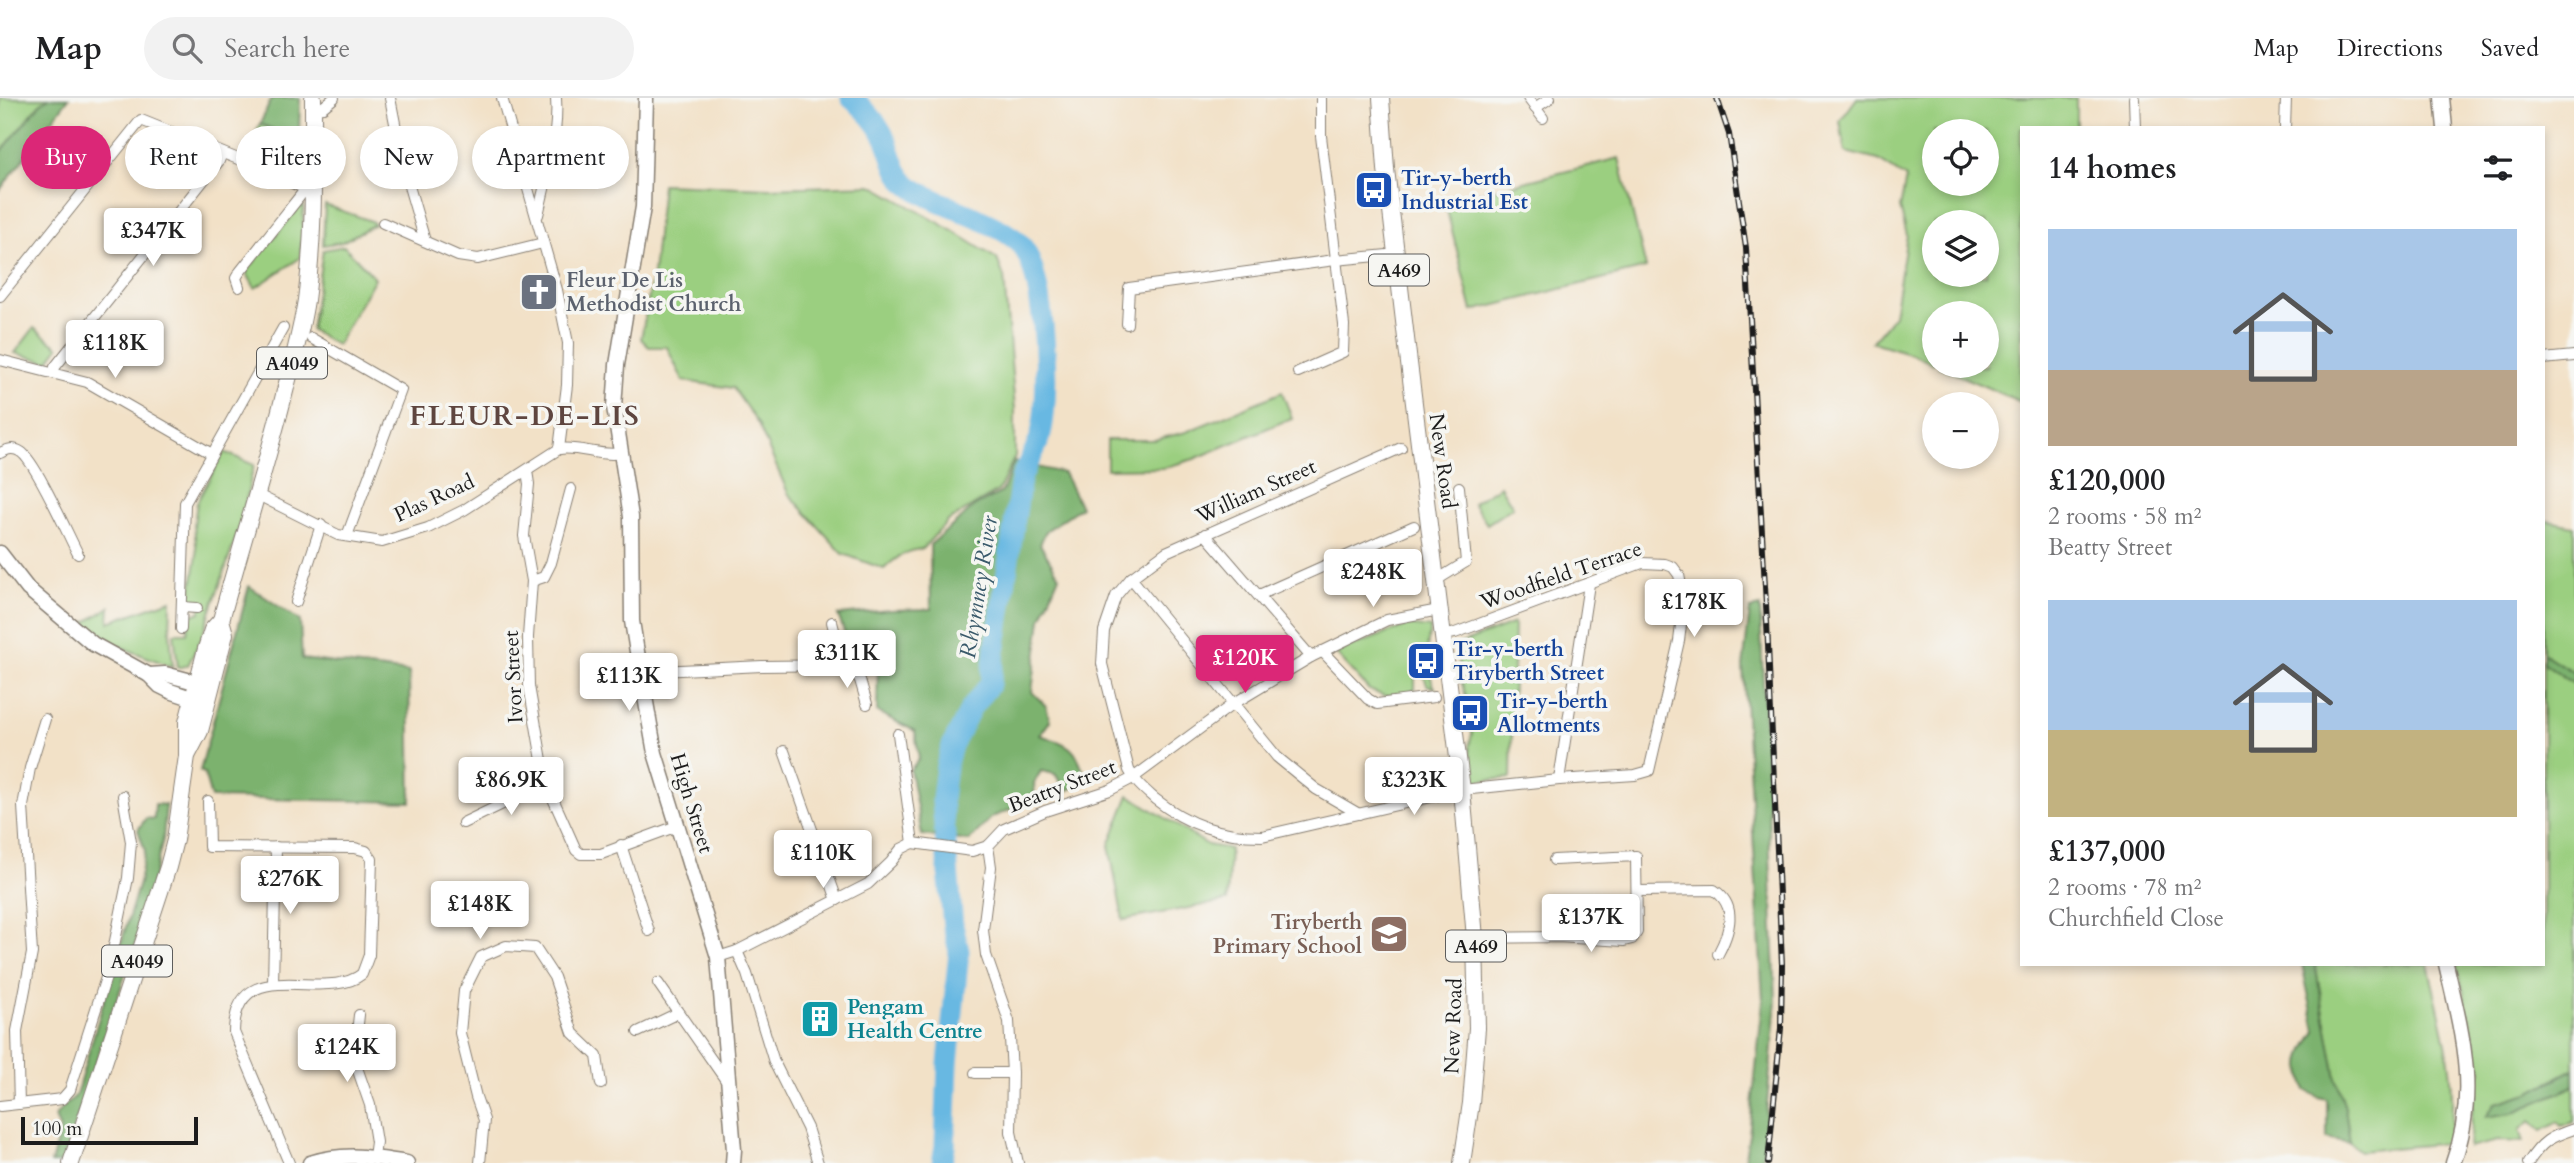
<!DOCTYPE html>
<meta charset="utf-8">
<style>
body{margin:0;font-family:Cardo,serif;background:#f2f2f2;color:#202124;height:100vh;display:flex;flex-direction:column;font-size:26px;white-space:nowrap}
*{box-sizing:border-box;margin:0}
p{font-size:23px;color:#757577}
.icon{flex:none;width:38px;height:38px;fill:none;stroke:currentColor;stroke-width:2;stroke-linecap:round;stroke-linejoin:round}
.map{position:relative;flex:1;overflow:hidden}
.sheet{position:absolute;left:2020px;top:28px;width:525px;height:840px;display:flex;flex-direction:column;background:#fff;border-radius:0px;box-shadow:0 4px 10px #0003}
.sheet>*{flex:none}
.banner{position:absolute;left:21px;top:28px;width:665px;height:63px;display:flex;gap:14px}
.fabs{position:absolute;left:1922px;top:21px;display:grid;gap:14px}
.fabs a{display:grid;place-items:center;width:77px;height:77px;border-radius:50%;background:#fff;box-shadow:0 4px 10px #0003;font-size:35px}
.scale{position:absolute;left:21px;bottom:18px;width:177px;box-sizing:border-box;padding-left:7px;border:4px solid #1c1c1c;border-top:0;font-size:19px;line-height:24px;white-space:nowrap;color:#1c1c1c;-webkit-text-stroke:5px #f6f6f2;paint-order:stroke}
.price{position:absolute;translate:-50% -60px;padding:0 16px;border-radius:7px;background:#fff;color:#222;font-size:23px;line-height:46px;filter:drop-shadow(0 2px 4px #0008)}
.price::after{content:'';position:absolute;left:50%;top:42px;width:21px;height:16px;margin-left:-10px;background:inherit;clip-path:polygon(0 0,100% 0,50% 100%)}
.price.current{background:#db2777;color:#fff}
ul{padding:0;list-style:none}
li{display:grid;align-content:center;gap:14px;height:371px;padding:0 28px}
li span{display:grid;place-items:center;height:217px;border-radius:0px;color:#555}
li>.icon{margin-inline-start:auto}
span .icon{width:126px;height:126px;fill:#fffc;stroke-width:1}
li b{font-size:30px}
h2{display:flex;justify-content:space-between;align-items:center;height:84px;padding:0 28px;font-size:30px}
.chip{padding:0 24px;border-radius:32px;background:#fff;box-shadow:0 4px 10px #0003;font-size:24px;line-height:63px}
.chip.current{background:#db2777;color:#fff}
header{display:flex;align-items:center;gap:42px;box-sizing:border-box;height:98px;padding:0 35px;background:#fff;border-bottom:2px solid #e0e0e0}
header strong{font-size:33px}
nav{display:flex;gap:38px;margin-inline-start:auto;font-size:24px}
.search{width:490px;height:63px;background:#f2f2f2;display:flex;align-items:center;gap:18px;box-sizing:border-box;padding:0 24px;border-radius:38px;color:#757577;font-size:26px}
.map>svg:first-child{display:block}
</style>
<header>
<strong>Map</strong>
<div class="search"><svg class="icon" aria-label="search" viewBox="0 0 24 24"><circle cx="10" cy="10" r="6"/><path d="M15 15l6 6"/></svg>Search here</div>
<nav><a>Map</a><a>Directions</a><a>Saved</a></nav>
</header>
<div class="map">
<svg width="2574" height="1065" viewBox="0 0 2574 1065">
<rect width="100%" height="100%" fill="#f6f6f2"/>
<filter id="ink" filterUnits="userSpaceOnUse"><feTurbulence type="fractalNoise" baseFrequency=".0143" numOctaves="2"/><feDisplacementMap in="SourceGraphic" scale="14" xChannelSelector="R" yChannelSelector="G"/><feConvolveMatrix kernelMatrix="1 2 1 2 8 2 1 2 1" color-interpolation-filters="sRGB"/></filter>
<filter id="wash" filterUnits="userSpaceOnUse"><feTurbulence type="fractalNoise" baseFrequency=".00686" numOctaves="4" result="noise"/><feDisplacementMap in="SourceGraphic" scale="28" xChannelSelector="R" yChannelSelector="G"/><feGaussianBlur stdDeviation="1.57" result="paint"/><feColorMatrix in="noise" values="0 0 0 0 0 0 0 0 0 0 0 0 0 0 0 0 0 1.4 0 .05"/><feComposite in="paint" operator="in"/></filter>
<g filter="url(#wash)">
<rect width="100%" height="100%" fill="#f2e1c7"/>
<!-- green -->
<g fill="#9bcf80" stroke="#5c764e" stroke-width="2" fill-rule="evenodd">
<path d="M0 0H49L40 6 0 55Z"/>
<path d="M1857 0H2076V30H2021V304L1937 268H1986V215H1934V266L1912 256 1872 244 1894 217 1907 137 1900 110 1906 80 1878 62 1845 54 1840 23ZM1934 33H1986V86H1934ZM1934 124H1986V177H1934Z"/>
<path d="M260 26 273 31 286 42 250 57 247 56Z"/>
<path d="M297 43 301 45V74L298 78 255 60Z"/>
<path d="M1619 60 1646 170 1472 213 1445 104Z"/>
<path d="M662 86 768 90 872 87 948 130 997 161 1004 179 1015 312V358L999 392 948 423 922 451C907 452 894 461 884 471L843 456 788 395 758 326 733 290 683 283 667 249H649L641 241 653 176Z"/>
<path d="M325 107 371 123 375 126 342 144 323 147Z"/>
<path d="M304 108 300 160 255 190 246 174 299 109Z"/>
<path d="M344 148 375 180 337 247 311 232 323 152Z"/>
<path d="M34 230 59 249 48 264 15 255Z"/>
<path d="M1282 294 1292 320 1194 361 1163 370 1107 371V342H1154L1186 334Z"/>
<path d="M224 354 254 367 240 428 201 541 188 567 178 570 174 535H187L190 518 200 514V505L191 501 188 496 191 494 197 457 194 427 197 404Z"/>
<path d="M1500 388 1513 409 1487 426 1473 405Z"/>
<path d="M2543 422 2574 428V575L2543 555Z"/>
<path d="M171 502 170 535 173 569 110 545 82 527 110 509 109 524Z"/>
<path d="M1514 525 1511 680 1474 683 1469 648 1472 636 1470 620 1474 619 1473 612 1470 611 1469 602H1467L1460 579 1457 547Z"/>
<path d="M1408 527 1431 530C1425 549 1426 572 1435 590L1427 587 1424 578 1415 579V591L1408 597 1384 598 1369 592 1335 555Z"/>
<path d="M2543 564 2574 586V971L2529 995 2496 1005 2487 1018 2512 1015 2574 988V1024L2561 1028 2558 1024 2542 1033 2531 1023 2520 1032 2524 1044 2498 1043 2469 1050 2475 983 2482 974 2457 866H2543Z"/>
<path d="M1129 697 1208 747 1230 751 1227 803 1123 822 1109 747Z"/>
<path d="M2315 866H2428C2441 925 2461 985 2448 1045L2360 1053 2350 1045 2345 1010 2336 980Z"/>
</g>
<!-- forest -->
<g fill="#7cb26e" stroke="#4c6745" stroke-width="2">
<path d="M49 0H69L0 92V55L40 6Z"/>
<path d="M272 0H300L299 37 286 42 273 31 260 26Z"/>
<path d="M1014 364 1064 375 1081 409 1046 433 1040 446 1059 478 1041 521 1032 594 1046 608 1050 623 1040 637C1074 648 1076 650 1087 684L1066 693 1055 676 1041 673 1034 685 1035 702 992 719 969 743 922 737 910 672 919 661 915 633 877 614 878 565 853 558 838 517 890 512 931 511 930 447 975 408 1002 394Z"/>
<path d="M249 488 300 523 302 561 409 574 411 704 211 700 204 675 200 673Z"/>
<path d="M1760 509 1776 903 1762 1065H1744L1749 1037 1763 902 1743 569 1750 511Z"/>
<path d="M2543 555 2574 575V586L2543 564Z"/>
<path d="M155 706 166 707 163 741 141 830 62 1065H51L60 1032 55 1019C61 1009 69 1006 76 997L139 785 145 753 138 732 146 720 154 721Z"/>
<path d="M2302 866H2315L2336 980 2345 1010 2350 1045 2327 1040V1001L2318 999 2306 992C2296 965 2301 957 2316 933Z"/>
<path d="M2574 971V988L2572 989 2512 1015 2486 1019 2496 1005 2529 995Z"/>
</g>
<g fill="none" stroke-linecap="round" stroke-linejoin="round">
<!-- river -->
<path stroke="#67b8e2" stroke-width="21" d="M851 0C866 12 877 23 885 40 893 56 894 76 909 87 937 108 1002 124 1022 148 1046 178 1052 307 1039 342 1034 356 1026 367 1021 381L990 586 971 610 952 648 946 668 942 702 953 828 959 853 948 966 945 1048 942 1065"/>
</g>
</g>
<g filter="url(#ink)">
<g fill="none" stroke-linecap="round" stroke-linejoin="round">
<!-- street casing -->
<g stroke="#877e72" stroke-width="12">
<g id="street">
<path d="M390 0 404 71 425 143"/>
<path d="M502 0 557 192 568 245 567 287 559 351"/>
<path d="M1528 0 1543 20"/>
<path d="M2134 0 2135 30"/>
<path d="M313 10 323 9 334 0"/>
<path d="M1535 10 1550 0"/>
<path d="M2285 30 2286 0"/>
<path d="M248 66 308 92"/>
<path d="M538 117C546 81 559 36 556 0"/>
<path d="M383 125 458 158 478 161 543 145"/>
<path d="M239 189 236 180 239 175 304 93"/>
<path d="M0 198 141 22 238 61"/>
<path d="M1127 226 1129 190 1335 162 1398 156"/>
<path d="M311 240 401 292 347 438"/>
<path d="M2543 261 2574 258"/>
<path d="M0 262 87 284 212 356"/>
<path d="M1298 274 1343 254 1344 227 1321 38V0"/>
<path d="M54 275 55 269 219 63 222 55"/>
<path d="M1401 350 1166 454 1131 480 1116 498 1104 533 1102 566 1129 672C1135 684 1145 692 1155 701 1188 727 1221 738 1262 738L1462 692 1559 682 1635 677 1649 673 1679 543 1684 503 1679 477 1673 469 1665 466 1642 465 1455 535 1442 538"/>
<path d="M0 355C8 351 13 349 21 354 36 364 68 437 78 456"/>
<path d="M527 373 529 386 524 438 532 483 528 539 529 588 546 685 576 752 581 756H601L677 728"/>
<path d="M258 397 338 437 382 444 428 430 464 412 559 351C580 348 600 359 622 355"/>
<path d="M1205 436 1311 559"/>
<path d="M1131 480 1277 659 1316 691 1359 716"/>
<path d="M532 483 544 479 551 465 571 391"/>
<path d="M1435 483 1466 464 1459 389"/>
<path d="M1259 497 1414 428"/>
<path d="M296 504 321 427"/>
<path d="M182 509 197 510"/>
<path d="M832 524 839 552 860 582 867 606"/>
<path d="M181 531 185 405 283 230"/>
<path d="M1322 553 1368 601 1377 606 1434 599"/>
<path d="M640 574 762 568 847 567"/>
<path d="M898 636 913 745"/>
<path d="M784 653 837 802"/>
<path d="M1559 682 1589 486"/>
<path d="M208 703 209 749 355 750 366 753 372 761 369 857 362 876C325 906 235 853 234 934L289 1065"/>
<path d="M463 725 546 685"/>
<path d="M913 745 972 753 988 748 1004 731 1045 713 1110 692 1133 680 1233 606 1311 559 1387 522 1439 512"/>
<path d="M621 747 649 833"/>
<path d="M988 748 991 769 983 832 986 857 1009 923 1012 975 1011 1034 1018 1065"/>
<path d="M1638 793 1714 792C1738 808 1730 834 1718 856"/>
<path d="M1475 840 1558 839 1624 843 1632 841 1637 834 1636 758 1554 762"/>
<path d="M737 853 747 876 774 964 807 1030 818 1065"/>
<path d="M718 859 737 853 868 786 891 764 901 751 913 745"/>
<path d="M658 885 727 984"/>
<path d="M273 886 276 749"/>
<path d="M359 917 354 961 370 1007 376 1044 374 1059"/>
<path d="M638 934 678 915"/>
<path d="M975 975H1012"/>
<path d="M19 1006 17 933 32 855 23 708 30 670 45 621"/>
<path d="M0 1008 62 1001 70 992 110 867 128 780 131 744 123 698"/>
<path d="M480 1065 484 1022 476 999 460 935 464 893 481 859 506 848 535 850 554 879 573 935 597 958 601 986"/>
<path d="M2528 1065C2542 1043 2550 1039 2574 1031"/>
</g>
</g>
<!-- secondary casing -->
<g stroke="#877e72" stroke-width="17">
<g id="secondary">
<path d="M646 0 643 109 617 267 614 309 631 419 632 523 636 548 655 655 718 859 734 1052 733 1065"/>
<path d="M2442 0 2445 30"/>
<path d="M0 455 28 491 93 546 149 577 160 588 170 593 203 604"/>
<path d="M149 577 165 576 206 587"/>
<path d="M2446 866C2462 935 2479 996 2453 1065"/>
<path d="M310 1065C344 1054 373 1059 407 1065"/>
</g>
</g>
<!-- primary casing -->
<g stroke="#877e72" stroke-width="18">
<g id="primary">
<path d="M1381 0 1386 71 1408 257 1462 692 1475 840 1477 930 1471 1005 1462 1065"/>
<path d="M188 656 200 633 225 536 221 522"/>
<path d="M71 1065 168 769 175 742 187 658V624L206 551 212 532 221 522C241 448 264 375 283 301 291 269 301 235 306 202 315 134 313 68 313 0"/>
</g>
</g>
<!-- street -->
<use href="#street" stroke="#fff" stroke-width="10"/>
<!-- secondary -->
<use href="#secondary" stroke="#fff" stroke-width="14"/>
<!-- primary -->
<use href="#primary" stroke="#fff" stroke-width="16"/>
<!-- rail casing -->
<g stroke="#1c1c1c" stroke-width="6">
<path id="rail" d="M1717 0 1729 36 1746 150 1767 524 1782 866 1781 930 1768 1065"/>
</g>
<!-- rail -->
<use href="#rail" stroke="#f6f6f2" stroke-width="3.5" stroke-dasharray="10" stroke-linecap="butt"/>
</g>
</g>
<!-- icons -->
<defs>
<g id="bus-square" transform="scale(2.0125)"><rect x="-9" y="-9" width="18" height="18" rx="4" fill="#1a4fb4" stroke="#f6f6f2"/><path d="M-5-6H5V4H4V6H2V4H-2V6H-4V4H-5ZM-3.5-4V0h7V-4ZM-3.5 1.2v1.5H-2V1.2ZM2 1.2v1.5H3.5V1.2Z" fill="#fff"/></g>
<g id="church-square" transform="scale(2.0125)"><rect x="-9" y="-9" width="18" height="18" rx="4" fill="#6b7280" stroke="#f6f6f2"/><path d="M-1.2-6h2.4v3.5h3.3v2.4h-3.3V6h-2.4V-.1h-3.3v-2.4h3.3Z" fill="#fff"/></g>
<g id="school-square" transform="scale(2.0125)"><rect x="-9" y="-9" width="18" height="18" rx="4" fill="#8d6e63" stroke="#f6f6f2"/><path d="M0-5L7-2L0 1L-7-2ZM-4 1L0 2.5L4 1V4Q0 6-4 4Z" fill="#fff"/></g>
<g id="building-square" transform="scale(2.0125)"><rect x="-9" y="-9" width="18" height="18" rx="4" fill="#0f9aa8" stroke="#f6f6f2"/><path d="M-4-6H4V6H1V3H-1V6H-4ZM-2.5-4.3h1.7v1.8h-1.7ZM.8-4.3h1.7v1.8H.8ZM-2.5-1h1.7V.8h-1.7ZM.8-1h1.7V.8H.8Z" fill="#fff"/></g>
</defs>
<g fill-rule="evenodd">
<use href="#bus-square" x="1374" y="92"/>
<use href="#church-square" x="539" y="194"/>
<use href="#bus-square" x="1426" y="563"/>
<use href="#bus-square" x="1470" y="615"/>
<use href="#school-square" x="1389" y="836"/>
<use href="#building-square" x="820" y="921"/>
</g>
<g text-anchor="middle" stroke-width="7" stroke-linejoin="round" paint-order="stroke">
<!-- shield labels -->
<g fill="#f6f6f2" stroke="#5d5d5c" stroke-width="2">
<rect x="1369" y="156.5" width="60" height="31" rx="5"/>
<rect x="257" y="249.5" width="70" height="31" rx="5"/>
<rect x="1446" y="832.5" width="60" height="31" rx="5"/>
<rect x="102" y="847.5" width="70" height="31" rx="5"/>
</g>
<g font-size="19" font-weight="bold" fill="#1c1c1c">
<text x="1399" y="179">A469</text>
<text x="292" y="272">A4049</text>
<text x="1476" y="855">A469</text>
<text x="137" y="870">A4049</text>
</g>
<!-- transit labels -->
<g font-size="21" font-weight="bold" fill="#164399" stroke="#f6f6f2" text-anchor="start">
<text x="1401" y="87">Tir-y-berth<tspan x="1401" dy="24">Industrial Est</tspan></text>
<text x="1453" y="558">Tir-y-berth<tspan x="1453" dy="24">Tiryberth Street</tspan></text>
<text x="1497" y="610">Tir-y-berth<tspan x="1497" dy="24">Allotments</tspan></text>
</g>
<!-- worship labels -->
<g font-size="21" font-weight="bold" fill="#5b616d" stroke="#f6f6f2" text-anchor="start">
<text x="566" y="189">Fleur De Lis<tspan x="566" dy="24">Methodist Church</tspan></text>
</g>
<!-- street labels -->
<g font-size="21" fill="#1c1c1c" stroke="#f6f6f2">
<text transform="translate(1443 363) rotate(82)" y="7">New Road</text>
<text transform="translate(1256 393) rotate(-24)" y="7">William Street</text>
<text transform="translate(434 400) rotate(-25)" y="7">Plas Road</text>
<text transform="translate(1561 477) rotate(-19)" y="7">Woodfield Terrace</text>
<text transform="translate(513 579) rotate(-93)" y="7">Ivor Street</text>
<text transform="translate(1062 688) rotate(-21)" y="7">Beatty Street</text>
<text transform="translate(692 705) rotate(73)" y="7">High Street</text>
<text transform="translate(1453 928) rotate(-88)" y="7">New Road</text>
</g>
<!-- education labels -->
<g font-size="21" font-weight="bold" fill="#785e54" stroke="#f6f6f2" text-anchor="end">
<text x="1362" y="831">Tiryberth<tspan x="1362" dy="24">Primary School</tspan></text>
</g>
<!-- culture labels -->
<g font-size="21" font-weight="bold" fill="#0d838f" stroke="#f6f6f2" text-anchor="start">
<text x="847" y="916">Pengam<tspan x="847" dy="24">Health Centre</tspan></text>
</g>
<!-- water labels -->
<g font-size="23" font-style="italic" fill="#3a5a6b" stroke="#f6f6f2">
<text transform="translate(978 489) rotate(-81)" y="8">Rhymney River</text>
</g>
<!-- district labels -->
<g font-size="28" font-weight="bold" letter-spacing="2" fill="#5e453f" stroke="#f6f6f2">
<text x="525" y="327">FLEUR-DE-LIS</text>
</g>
</g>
</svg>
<div class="fabs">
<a><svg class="icon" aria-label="locate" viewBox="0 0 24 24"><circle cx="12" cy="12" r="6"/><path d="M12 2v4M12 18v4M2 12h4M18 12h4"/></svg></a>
<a><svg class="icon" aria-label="layers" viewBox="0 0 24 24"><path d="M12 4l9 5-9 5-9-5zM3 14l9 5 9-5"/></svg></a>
<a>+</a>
<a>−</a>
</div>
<div class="scale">100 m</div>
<b class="price" style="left:153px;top:170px">£347K</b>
<b class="price" style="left:115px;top:282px">£118K</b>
<b class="price" style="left:1373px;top:511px">£248K</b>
<b class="price" style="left:1694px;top:541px">£178K</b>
<b class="price" style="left:847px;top:592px">£311K</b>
<b class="price current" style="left:1245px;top:597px">£120K</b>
<b class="price" style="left:629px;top:615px">£113K</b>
<b class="price" style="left:511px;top:719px">£86.9K</b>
<b class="price" style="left:1414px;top:719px">£323K</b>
<b class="price" style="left:823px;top:792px">£110K</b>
<b class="price" style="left:290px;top:818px">£276K</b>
<b class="price" style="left:480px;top:843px">£148K</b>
<b class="price" style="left:1591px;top:856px">£137K</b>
<b class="price" style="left:347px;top:986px">£124K</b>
<div class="banner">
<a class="chip current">Buy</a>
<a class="chip">Rent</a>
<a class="chip">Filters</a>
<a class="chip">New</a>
<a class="chip">Apartment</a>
</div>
<section class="sheet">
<h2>14 homes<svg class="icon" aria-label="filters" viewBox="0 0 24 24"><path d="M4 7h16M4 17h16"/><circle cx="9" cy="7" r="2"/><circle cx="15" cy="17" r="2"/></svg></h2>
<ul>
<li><span style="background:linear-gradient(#a9c7e8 65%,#b9a48a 0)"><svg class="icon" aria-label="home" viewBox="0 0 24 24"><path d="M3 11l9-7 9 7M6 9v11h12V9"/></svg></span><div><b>£120,000</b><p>2 rooms · 58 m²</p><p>Beatty Street</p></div></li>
<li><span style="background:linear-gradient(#a9c7e8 60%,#c2b280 0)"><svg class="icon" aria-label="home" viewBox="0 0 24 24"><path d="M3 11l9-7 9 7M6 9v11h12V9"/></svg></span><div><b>£137,000</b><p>2 rooms · 78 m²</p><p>Churchfield Close</p></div></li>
</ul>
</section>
</div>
